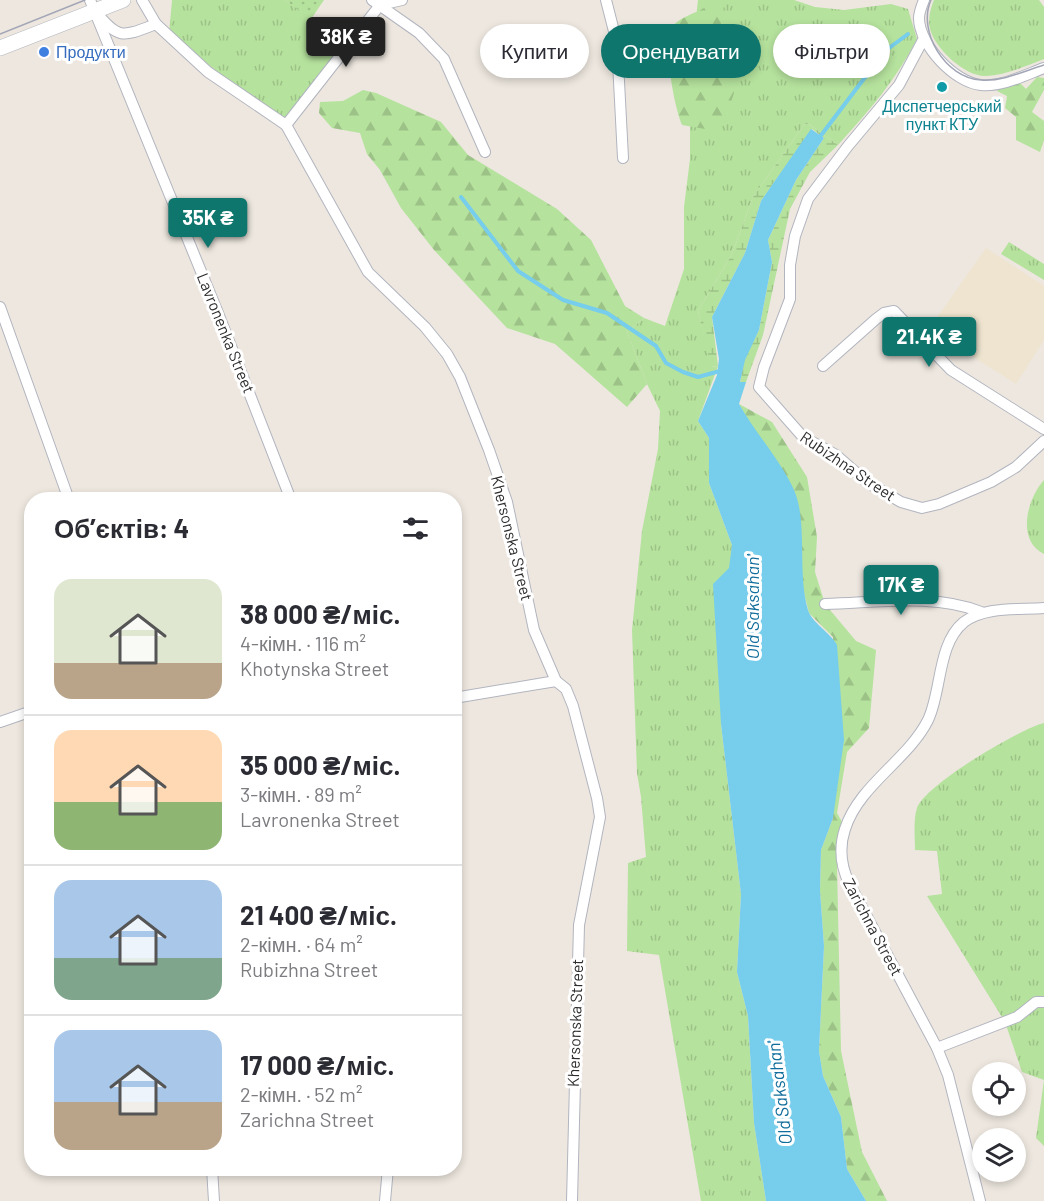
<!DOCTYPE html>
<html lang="uk">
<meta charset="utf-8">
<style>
body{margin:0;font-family:Barlow,sans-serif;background:#f2f2f3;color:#2b2b33;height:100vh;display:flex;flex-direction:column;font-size:22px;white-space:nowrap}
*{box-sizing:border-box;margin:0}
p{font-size:20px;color:#7c7c81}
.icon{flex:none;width:33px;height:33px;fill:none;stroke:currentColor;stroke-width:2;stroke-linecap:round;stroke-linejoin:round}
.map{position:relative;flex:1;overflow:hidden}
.details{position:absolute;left:24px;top:492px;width:438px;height:684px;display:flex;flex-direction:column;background:#fff;border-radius:24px;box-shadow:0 3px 9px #0003}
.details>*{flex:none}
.guide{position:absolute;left:480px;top:24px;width:474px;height:54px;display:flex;gap:12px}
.controls{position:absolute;left:972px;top:1062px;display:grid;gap:12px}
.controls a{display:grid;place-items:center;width:54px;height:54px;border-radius:50%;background:#fff;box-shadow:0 3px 9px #0003;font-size:30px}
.price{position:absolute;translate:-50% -51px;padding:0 14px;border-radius:6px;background:#0f766e;color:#fff;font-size:20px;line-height:39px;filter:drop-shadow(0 2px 3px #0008)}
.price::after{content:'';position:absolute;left:50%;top:36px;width:18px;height:14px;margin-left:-9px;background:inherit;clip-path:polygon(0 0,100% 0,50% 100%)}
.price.selected{background:#222;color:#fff}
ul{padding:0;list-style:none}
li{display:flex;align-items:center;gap:18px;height:150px;padding:0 30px}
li+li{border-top:2px solid #e1e1e2}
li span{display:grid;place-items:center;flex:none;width:168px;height:120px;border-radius:18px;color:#555}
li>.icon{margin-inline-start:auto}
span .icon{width:72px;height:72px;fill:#fffc;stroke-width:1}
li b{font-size:26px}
h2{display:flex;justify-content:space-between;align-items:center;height:72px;padding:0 30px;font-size:26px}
.pill{padding:0 21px;border-radius:27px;background:#fff;box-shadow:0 3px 9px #0003;font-size:21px;line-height:54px}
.pill.selected{background:#0f766e;color:#fff}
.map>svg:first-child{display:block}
</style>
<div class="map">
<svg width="1044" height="1201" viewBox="0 0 1044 1201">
<defs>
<pattern id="grass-tufts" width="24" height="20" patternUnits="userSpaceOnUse" patternTransform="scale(1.5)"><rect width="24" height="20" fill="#b5e29d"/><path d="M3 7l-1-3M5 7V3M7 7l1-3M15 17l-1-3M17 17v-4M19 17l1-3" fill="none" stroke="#9cc287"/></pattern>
<pattern id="forest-firs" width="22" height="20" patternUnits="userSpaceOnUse" patternTransform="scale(1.5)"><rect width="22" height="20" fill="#b5e29d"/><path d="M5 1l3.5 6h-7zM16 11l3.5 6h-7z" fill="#9cc287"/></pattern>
<pattern id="wetland-marsh" width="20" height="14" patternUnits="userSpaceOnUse" patternTransform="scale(1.5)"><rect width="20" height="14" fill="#b5e29d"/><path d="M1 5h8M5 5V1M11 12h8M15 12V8" fill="none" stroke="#9cc287"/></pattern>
<pattern id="garden-dots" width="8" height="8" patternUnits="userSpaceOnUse" patternTransform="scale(1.5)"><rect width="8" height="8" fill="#b5e29d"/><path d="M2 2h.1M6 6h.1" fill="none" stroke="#9cc287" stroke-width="1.8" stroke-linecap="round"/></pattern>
</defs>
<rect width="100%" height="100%" fill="#ede7df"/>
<!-- education -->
<path fill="#eee4cf" d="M986 248 1044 286V340L1016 384 929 329Z"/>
<!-- grass -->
<g fill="url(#grass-tufts)">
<path d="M172 0H285L348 43 286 125 169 34Z"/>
<path d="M698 0H794L815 7 844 10 891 4 908 9 917 39C896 80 869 111 838 145L806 122 753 197 732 254 698 311 712 367 718 366 698 421 709 438V483L732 545 721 724 741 894 737 972 748 1016 754 1123 766 1201H701L659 955 627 951 628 863 646 857 641 797 637 773 632 630 642 531 658 449 660 411 647 384 627 332 644 318 665 326 684 269V207L690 159V72Z"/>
<path d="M934 0H1039L1044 7V59C1026 66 1006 75 986 76 966 77 937 50 931 32 927 21 930 10 934 0Z"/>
<path d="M1009 242 1044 264V280L1001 254Z"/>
<path d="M1044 480V554C1016 540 1027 499 1044 480Z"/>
<path d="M1044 723V1146L1036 1138 1044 1080 1022 1072 1005 1022 927 896 942 894 937 851 915 850C915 838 913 820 917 808 925 785 1019 729 1044 723Z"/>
</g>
<!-- forest -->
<g fill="url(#forest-firs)">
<path d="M704 0H725L717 46 729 68 735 90 726 116 711 130 682 125C674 106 663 47 672 28 677 18 694 14 704 8Z"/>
<path d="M1037 77 1044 78V90L1032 112 1044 121V140L1040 152 1016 140V117L1005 108 1007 96 997 91 1004 85 1018 81 1026 89Z"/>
<path d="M363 90 376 93 441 122 468 155 557 209 591 240 625 306 644 318 627 332 647 384 627 407 555 344 507 328 434 250 401 208 380 170 367 154 360 133 332 128 319 113 320 102 343 101Z"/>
<path d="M739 404 772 422 807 477 817 537 815 572 825 604 856 641 876 650 869 728 847 752 837 813 846 829 837 866 841 1051 862 1152 887 1201H866L847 1169 841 1117 823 1076 819 1051 824 946 820 891 821 850 833 818V637L809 613 801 581 799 515Z"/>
</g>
<!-- wetland -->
<path fill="url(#wetland-marsh)" d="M806 122 838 145 810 172 790 209 763 335 746 382 740 383 744 360 759 330 772 262 768 240 796 180 824 138 812 129 761 201 745 253 712 317 718 366 711 367 698 311 732 254 753 197Z"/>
<!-- garden -->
<path fill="url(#garden-dots)" d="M285 0H324L311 19Z"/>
<!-- water -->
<path fill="#76cdec" d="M811 129 824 138 796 180 768 240 772 262 759 330 745 360 740 382H746L739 404C755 432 782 463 794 490 808 522 797 572 808 610 812 623 830 632 837 645L844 740 833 818 821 850 820 891 824 946 819 1051 823 1076 841 1117 847 1169 866 1201H766L754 1123 748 1016 737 972 741 894 721 724 713 584 729 568 732 545 709 483V438L698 421 717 375 719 359 712 317 745 253 761 201Z"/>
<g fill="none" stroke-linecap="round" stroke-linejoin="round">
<!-- stream -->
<g stroke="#76cdec" stroke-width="4">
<path d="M819 138 885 51 908 34"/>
<path d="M461 197 518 271 563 300 607 313 656 346 666 363 683 372 698 377 720 371"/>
</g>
<!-- minor casing -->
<g stroke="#b2b5bf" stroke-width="12">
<g id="minor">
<path d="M90 0 218 313 291 500"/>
<path d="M142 0 156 24"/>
<path d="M372 0 419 33 444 59 485 152"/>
<path d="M606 0 617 43 623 158"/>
<path d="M924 0C922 5 919 13 919 18 919 45 955 83 981 85 1002 87 1025 75 1044 68"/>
<path d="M95 11C119 40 122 37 156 24L208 72 286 125 368 272 425 327 447 354 460 377 489 450 507 502 534 630 556 681 566 689 573 706 597 798 600 817 579 925 572 1201"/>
<path d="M924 38 899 85 848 146 808 199 795 236 790 265V299L764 367 759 387 803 437 836 455 868 483 901 502 922 508 939 504 991 482 1016 467 1044 441"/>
<path d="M286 125 380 5 402 0"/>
<path d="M0 307 69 500"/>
<path d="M823 366 876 319 884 313 894 311 951 370 1044 429"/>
<path d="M825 604C875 603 934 593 981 612"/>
<path d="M454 698 556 681"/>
<path d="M0 722 32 711"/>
<path d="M937 1048 1017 1017 1036 1002H1044"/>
<path d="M212 1168 214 1201"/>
<path d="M385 1201 388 1168"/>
<path d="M980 1201 948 1075 937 1048 849 883C841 866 839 847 845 829 859 785 908 760 928 720 942 691 937 644 964 622 985 606 1019 610 1044 608"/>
</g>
</g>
<!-- secondary casing -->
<g stroke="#b2b5bf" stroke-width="16">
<path id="secondary" d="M0 48 123 0"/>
</g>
<!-- minor -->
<use href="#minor" stroke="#fff" stroke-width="10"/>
<!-- secondary -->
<use href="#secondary" stroke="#fff" stroke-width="15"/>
<!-- tram -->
<g stroke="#a2a5b6" stroke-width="1.5">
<path d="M931 0C917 31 945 78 981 80 1002 82 1024 71 1044 65"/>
<path d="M0 34 85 0"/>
</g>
</g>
<!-- markers -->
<circle fill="#3f7fe0" stroke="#fff" stroke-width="2" cx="44" cy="52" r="6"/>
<circle fill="#0f9aa8" stroke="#fff" stroke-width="2" cx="942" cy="87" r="6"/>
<g text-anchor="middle" stroke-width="6" stroke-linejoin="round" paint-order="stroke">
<!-- shop labels -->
<g font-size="16" fill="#366cbe" stroke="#fff" text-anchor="start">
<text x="56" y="58">Продукти</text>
</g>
<!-- culture labels -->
<g font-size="16" fill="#0d838f" stroke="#fff">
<text x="942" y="112">Диспетчерський<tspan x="942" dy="18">пункт КТУ</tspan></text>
</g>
<!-- street labels -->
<g font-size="16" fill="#2c2c2c" stroke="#fff">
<text transform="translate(226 333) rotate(68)" y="6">Lavronenka Street</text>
<text transform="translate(848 466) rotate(34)" y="6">Rubizhna Street</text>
<text transform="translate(512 538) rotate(76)" y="6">Khersonska Street</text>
<text transform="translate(873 927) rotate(62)" y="6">Zarichna Street</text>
<text transform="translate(575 1023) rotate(-88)" y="6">Khersonska Street</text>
</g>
<!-- water labels -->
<g font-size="18" font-style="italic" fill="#116d9b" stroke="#fff">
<text transform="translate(753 607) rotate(-90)" y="6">Old Saksahan'</text>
<text transform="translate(780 1093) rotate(-97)" y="6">Old Saksahan'</text>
</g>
</g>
</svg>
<div class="controls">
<a><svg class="icon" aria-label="locate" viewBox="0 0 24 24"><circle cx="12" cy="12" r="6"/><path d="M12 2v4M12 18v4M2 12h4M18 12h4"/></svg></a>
<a><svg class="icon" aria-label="layers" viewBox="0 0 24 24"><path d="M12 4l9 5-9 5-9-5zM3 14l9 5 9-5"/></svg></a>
</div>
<b class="price selected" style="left:346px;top:68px">38K ₴</b>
<b class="price" style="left:208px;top:249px">35K ₴</b>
<b class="price" style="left:929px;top:368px">21.4K ₴</b>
<b class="price" style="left:901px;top:616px">17K ₴</b>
<div class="guide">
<a class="pill">Купити</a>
<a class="pill selected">Орендувати</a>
<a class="pill">Фільтри</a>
</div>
<section class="details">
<h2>Об’єктів: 4<svg class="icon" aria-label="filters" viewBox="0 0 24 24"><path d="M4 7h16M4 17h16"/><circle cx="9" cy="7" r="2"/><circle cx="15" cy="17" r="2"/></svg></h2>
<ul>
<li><span style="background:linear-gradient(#dfe7d0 70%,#b9a48a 0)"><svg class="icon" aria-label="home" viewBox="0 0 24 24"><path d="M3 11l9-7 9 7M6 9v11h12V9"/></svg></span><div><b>38 000 ₴/міс.</b><p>4-кімн. · 116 m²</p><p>Khotynska Street</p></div></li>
<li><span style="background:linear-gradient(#ffd9b3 60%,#8fb573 0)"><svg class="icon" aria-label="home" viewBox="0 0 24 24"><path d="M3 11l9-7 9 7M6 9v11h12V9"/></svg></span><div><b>35 000 ₴/міс.</b><p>3-кімн. · 89 m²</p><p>Lavronenka Street</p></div></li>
<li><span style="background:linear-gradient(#a9c7e8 65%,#7fa58c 0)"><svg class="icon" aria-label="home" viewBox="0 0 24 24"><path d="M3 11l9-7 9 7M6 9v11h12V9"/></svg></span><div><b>21 400 ₴/міс.</b><p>2-кімн. · 64 m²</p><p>Rubizhna Street</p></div></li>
<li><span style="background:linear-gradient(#a9c7e8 60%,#b9a48a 0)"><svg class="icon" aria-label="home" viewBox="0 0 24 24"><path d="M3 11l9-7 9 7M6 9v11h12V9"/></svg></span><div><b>17 000 ₴/міс.</b><p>2-кімн. · 52 m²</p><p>Zarichna Street</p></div></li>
</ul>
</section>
</div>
